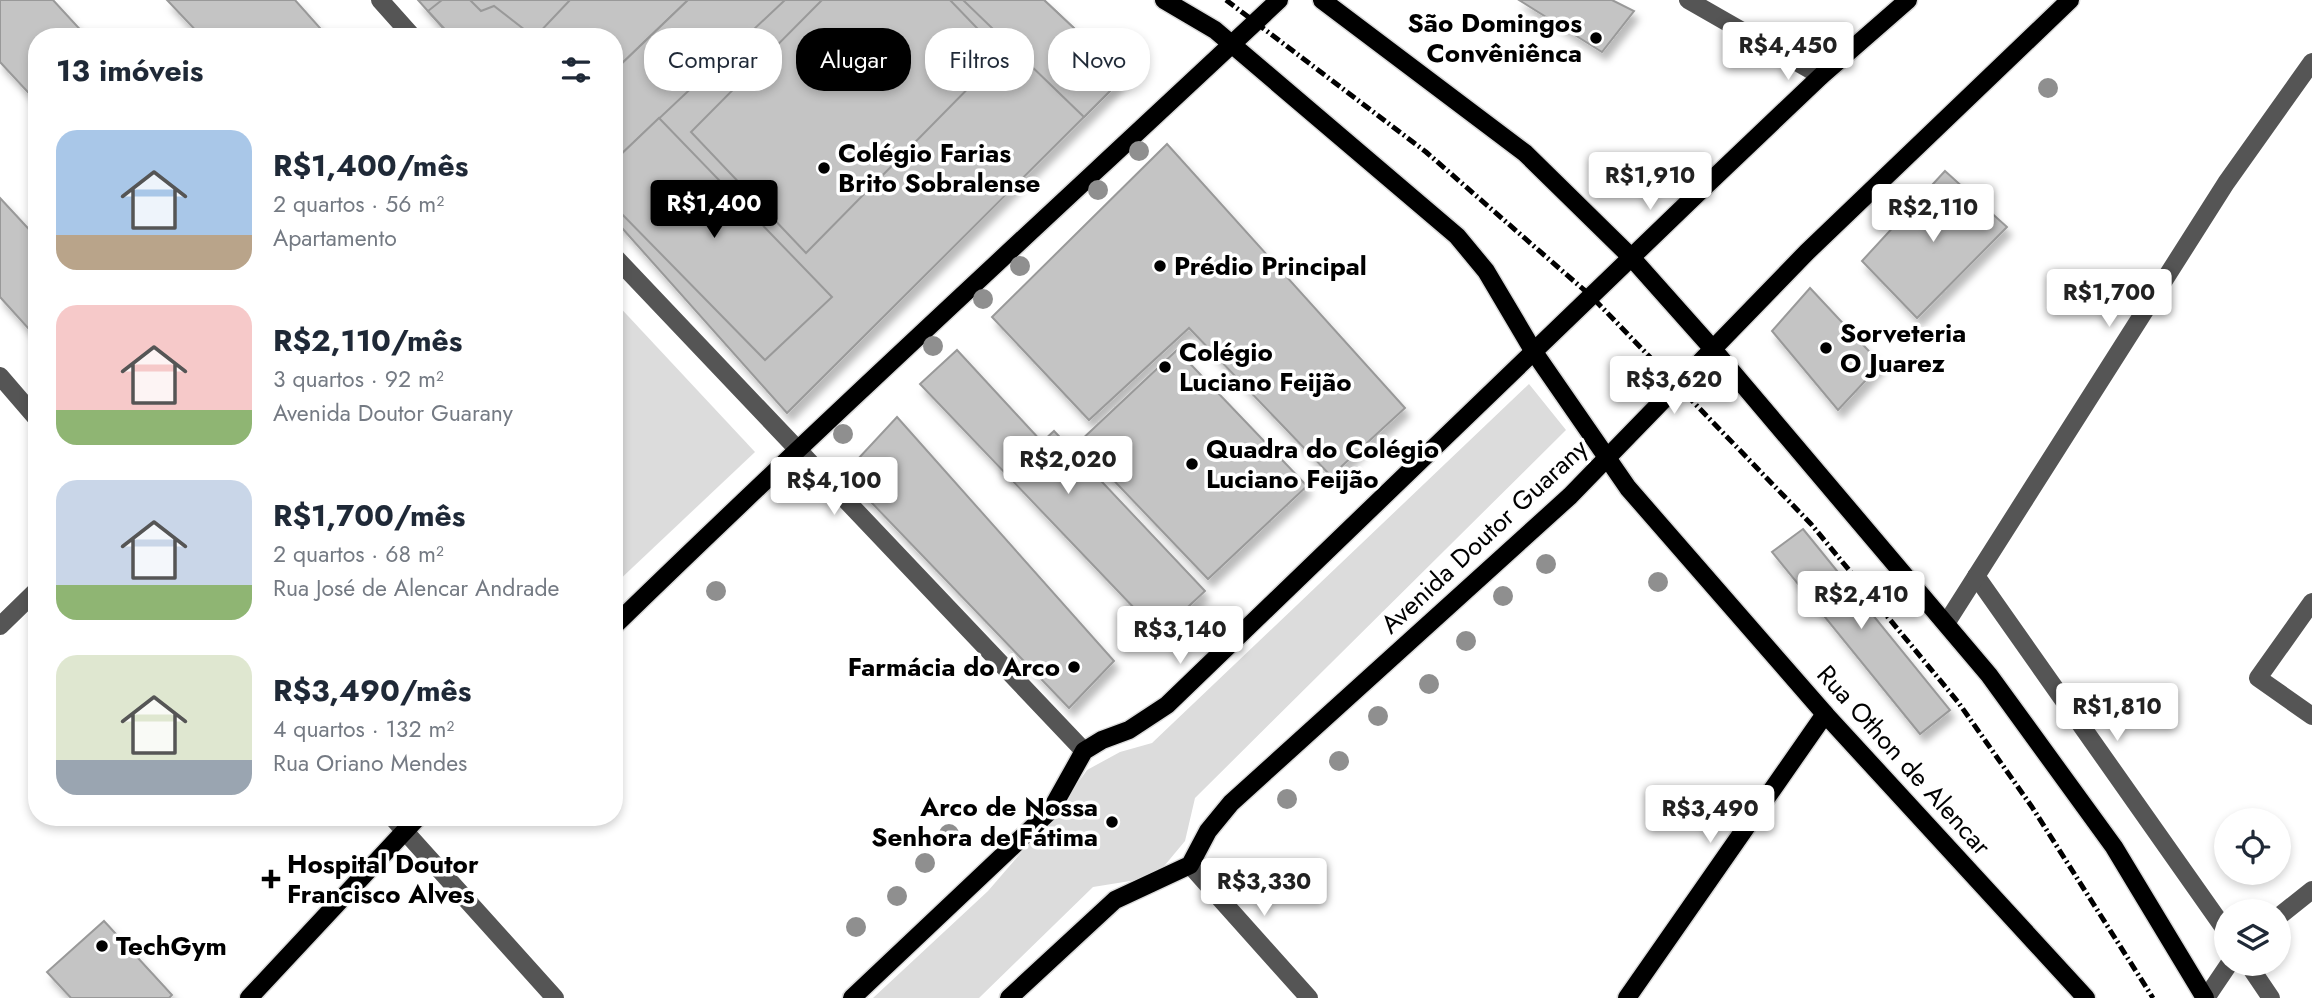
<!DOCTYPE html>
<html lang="pt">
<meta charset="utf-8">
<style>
body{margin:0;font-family:Jost,sans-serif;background:#f2f2f3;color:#1f2937;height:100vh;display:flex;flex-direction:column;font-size:26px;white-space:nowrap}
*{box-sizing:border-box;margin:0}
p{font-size:23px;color:#747a83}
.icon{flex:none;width:38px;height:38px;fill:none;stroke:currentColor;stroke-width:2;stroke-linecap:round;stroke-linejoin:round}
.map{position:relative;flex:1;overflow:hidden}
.sheet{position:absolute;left:28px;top:28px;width:595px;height:798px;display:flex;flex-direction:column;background:#fff;border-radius:28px;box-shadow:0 4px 10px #0003}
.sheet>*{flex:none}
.banner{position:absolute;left:644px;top:28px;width:665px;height:63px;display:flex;gap:14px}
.tools{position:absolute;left:2214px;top:808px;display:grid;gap:14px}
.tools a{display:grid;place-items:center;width:77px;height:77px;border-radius:50%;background:#fff;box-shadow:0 4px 10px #0003;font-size:35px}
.price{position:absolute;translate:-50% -60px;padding:0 16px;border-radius:7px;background:#fff;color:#222;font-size:23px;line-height:46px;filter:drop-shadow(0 2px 4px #0008)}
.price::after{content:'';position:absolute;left:50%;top:42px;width:21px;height:16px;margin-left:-10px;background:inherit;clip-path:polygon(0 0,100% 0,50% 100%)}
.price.selected{background:#000;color:#fff}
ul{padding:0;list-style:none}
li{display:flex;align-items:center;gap:21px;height:175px;padding:0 28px}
li span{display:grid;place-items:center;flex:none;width:196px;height:140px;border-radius:21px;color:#555}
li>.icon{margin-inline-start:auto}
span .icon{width:84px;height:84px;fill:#fffc;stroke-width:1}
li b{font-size:30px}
h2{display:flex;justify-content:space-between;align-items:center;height:84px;padding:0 28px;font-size:30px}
.pill{padding:0 24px;border-radius:28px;background:#fff;box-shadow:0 4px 10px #0003;font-size:24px;line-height:63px}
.pill.selected{background:#000;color:#fff}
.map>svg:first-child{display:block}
</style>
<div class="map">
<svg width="2312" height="998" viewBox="0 0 2312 998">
<defs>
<filter id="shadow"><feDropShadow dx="4.5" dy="8" stdDeviation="3.5" flood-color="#0004"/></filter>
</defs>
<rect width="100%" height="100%" fill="#fff"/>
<!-- green -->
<g fill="#dcdcdc">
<path d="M614 301 755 452 614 585Z"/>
<path d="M1529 384 1566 430 1195 798 1185 841 1155 877 1093 887 979 998H873L988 891 1062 805 1087 770 1120 752 1152 743Z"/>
</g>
<!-- building -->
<g fill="#c4c4c4" stroke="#999" stroke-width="2" filter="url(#shadow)">
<path d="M0 0H53L87 37H37V102L0 62Z"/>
<path d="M167 0H295L328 37H202Z"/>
<path d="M418 0H1044L1125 76 787 413 614 219V37H451Z"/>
<path d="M442 0H470L481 11 494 6 534 37H452L428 11Z"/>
<path d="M570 0H688L614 71V37H535Z"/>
<path d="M688 0H785L614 161V71Z"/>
<path d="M822 0H950L1002 54 806 253 691 132Z"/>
<path d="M963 0H1044L1125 76 1084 117Z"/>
<path d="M1519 0H1612L1634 11 1602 52Z"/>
<path d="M659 118 832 297 765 360 614 206V161Z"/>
<path d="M1167 144 1405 408 1331 476 1189 328 1089 420 992 317Z"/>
<path d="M1945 171 2007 227 1917 318 1862 261Z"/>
<path d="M0 198 37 238V338L0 297Z"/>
<path d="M1810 288 1881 364 1838 410 1772 331Z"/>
<path d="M957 350 1042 442 1054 431 1205 591 1159 634 920 384Z"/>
<path d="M1177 350 1307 486 1208 579 1078 443Z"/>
<path d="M897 417 1114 661 1069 708 844 474Z"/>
<path d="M1803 529 1950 710 1920 734 1772 552Z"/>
<path d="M104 921 172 995 169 998H71L47 972Z"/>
</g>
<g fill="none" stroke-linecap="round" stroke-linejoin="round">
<!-- major casing -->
<g stroke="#dbdbdb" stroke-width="21">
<g id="major">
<path d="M1164 0 1215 30 1457 236 1486 271 1534 352 1628 488 1825 714 2086 998"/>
<path d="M1322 0 1525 153 1631 257 1712 348 1989 675 2114 847 2205 998"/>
<path d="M614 626C832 414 1057 208 1279 0"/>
<path d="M249 998 418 817"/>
<path d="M852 998 1051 810 1084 751 1102 740 1129 730 1167 705 1696 195 1821 76 1908 0"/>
<path d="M1009 998 1115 900 1190 865 1208 831 1231 803 1570 496 1807 252 2070 0"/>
<path d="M1627 998 1825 714"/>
</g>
</g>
<!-- minor -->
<g stroke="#555" stroke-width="18">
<path d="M380 0 413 37"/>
<path d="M1688 0 1821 76"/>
<path d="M614 256 1084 751"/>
<path d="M0 376 37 419"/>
<path d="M1976 576 2226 931"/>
<path d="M2312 602 2258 678 2312 716"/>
<path d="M1947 622 2226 183 2312 62"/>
<path d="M0 626 37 590"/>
<path d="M392 817 555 998"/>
<path d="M1190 865 1309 998"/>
<path d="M2278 917 2312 890"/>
<path d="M2248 964 2271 998"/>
<path d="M2206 998 2229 964"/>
</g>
<!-- major -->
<use href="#major" stroke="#000" stroke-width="18"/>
<!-- rail -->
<path stroke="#000" stroke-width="5" stroke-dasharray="10 3.5 2 3.5" stroke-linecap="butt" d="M1226 0 1426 152 1591 296 1811 524 1958 702 2032 807 2153 998"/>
</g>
<!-- trees -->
<g fill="#8f8f8f">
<circle cx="1120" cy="51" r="10"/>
<circle cx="2048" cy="88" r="10"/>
<circle cx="1139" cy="151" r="10"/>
<circle cx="1098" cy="190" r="10"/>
<circle cx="1902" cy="211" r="10"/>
<circle cx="1020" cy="266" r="10"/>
<circle cx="983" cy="299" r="10"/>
<circle cx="933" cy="346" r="10"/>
<circle cx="1623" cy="380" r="10"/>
<circle cx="843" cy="434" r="10"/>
<circle cx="1546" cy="564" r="10"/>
<circle cx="1658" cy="582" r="10"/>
<circle cx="716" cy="591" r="10"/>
<circle cx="1503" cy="596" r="10"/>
<circle cx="1466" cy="641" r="10"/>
<circle cx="1429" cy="684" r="10"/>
<circle cx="1378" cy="716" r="10"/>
<circle cx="1339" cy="761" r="10"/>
<circle cx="1287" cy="799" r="10"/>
<circle cx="949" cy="834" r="10"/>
<circle cx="925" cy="863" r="10"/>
<circle cx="897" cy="896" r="10"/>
<circle cx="856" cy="927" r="10"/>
</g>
<!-- markers -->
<g fill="#000" stroke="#fff" stroke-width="2.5">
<circle cx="1596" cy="38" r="7"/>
<circle cx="824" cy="168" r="7"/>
<circle cx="1160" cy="266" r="7"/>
<circle cx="1826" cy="348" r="7"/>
<circle cx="1165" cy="367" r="7"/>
<circle cx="1192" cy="464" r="7"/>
<circle cx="1074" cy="667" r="7"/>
<circle cx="1112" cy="822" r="7"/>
<path d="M267.5 868.5h7v7h7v7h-7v7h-7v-7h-7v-7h7z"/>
<circle cx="102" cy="946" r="7"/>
</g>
<g text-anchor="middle" stroke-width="7" stroke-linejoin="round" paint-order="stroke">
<!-- poi labels -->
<g font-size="26" font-weight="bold" fill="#000" stroke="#fff" text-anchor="start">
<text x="1582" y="32" text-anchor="end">São Domingos<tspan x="1582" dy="30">Convêniênca</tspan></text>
<text x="838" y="162">Colégio Farias<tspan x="838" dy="30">Brito Sobralense</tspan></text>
<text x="1174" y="275">Prédio Principal</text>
<text x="1840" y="342">Sorveteria<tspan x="1840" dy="30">O Juarez</tspan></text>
<text x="1179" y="361">Colégio<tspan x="1179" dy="30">Luciano Feijão</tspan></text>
<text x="1206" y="458">Quadra do Colégio<tspan x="1206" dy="30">Luciano Feijão</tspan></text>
<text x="1060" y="676" text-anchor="end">Farmácia do Arco</text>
<text x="1098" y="816" text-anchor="end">Arco de Nossa<tspan x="1098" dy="30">Senhora de Fátima</tspan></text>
<text x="287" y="873">Hospital Doutor<tspan x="287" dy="30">Francisco Alves</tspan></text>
<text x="116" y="955">TechGym</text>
</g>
<!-- street labels -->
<g font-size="26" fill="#000" stroke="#fff">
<text transform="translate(1484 536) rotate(-43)" y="9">Avenida Doutor Guarany</text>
<text transform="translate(1904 760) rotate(48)" y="9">Rua Othon de Alencar</text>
</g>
</g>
</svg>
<div class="tools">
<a><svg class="icon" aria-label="locate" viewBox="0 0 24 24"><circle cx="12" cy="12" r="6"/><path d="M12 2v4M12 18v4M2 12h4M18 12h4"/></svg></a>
<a><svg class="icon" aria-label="layers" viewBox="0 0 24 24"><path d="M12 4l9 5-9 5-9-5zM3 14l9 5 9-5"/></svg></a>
</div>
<b class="price" style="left:1788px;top:82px">R$4,450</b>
<b class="price" style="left:1650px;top:212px">R$1,910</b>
<b class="price selected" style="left:714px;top:240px">R$1,400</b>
<b class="price" style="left:1933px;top:244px">R$2,110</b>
<b class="price" style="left:2109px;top:329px">R$1,700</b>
<b class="price" style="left:1674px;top:416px">R$3,620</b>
<b class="price" style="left:1068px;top:496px">R$2,020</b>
<b class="price" style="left:834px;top:517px">R$4,100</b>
<b class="price" style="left:1861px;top:631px">R$2,410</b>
<b class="price" style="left:1180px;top:666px">R$3,140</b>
<b class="price" style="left:2117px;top:743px">R$1,810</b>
<b class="price" style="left:1710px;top:845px">R$3,490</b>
<b class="price" style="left:1264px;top:918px">R$3,330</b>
<div class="banner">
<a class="pill">Comprar</a>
<a class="pill selected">Alugar</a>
<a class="pill">Filtros</a>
<a class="pill">Novo</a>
</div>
<section class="sheet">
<h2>13 imóveis<svg class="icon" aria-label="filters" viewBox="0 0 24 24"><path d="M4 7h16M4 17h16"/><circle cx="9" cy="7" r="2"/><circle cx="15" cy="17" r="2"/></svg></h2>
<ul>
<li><span style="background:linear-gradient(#a9c7e8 75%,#b9a48a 0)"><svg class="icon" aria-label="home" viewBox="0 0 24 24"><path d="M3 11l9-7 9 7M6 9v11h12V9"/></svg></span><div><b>R$1,400/mês</b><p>2 quartos · 56 m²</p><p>Apartamento</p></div></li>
<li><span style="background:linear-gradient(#f6c9c9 75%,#8fb573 0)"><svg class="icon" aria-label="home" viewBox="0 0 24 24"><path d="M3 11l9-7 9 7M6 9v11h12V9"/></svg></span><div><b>R$2,110/mês</b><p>3 quartos · 92 m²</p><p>Avenida Doutor Guarany</p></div></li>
<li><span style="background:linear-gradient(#c9d6e8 75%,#8fb573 0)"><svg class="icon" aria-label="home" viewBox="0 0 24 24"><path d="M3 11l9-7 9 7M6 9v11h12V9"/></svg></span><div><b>R$1,700/mês</b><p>2 quartos · 68 m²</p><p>Rua José de Alencar Andrade</p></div></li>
<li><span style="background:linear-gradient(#dfe7d0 75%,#9aa5b1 0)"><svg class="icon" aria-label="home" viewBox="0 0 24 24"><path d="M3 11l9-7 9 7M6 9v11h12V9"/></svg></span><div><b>R$3,490/mês</b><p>4 quartos · 132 m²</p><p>Rua Oriano Mendes</p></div></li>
</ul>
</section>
</div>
